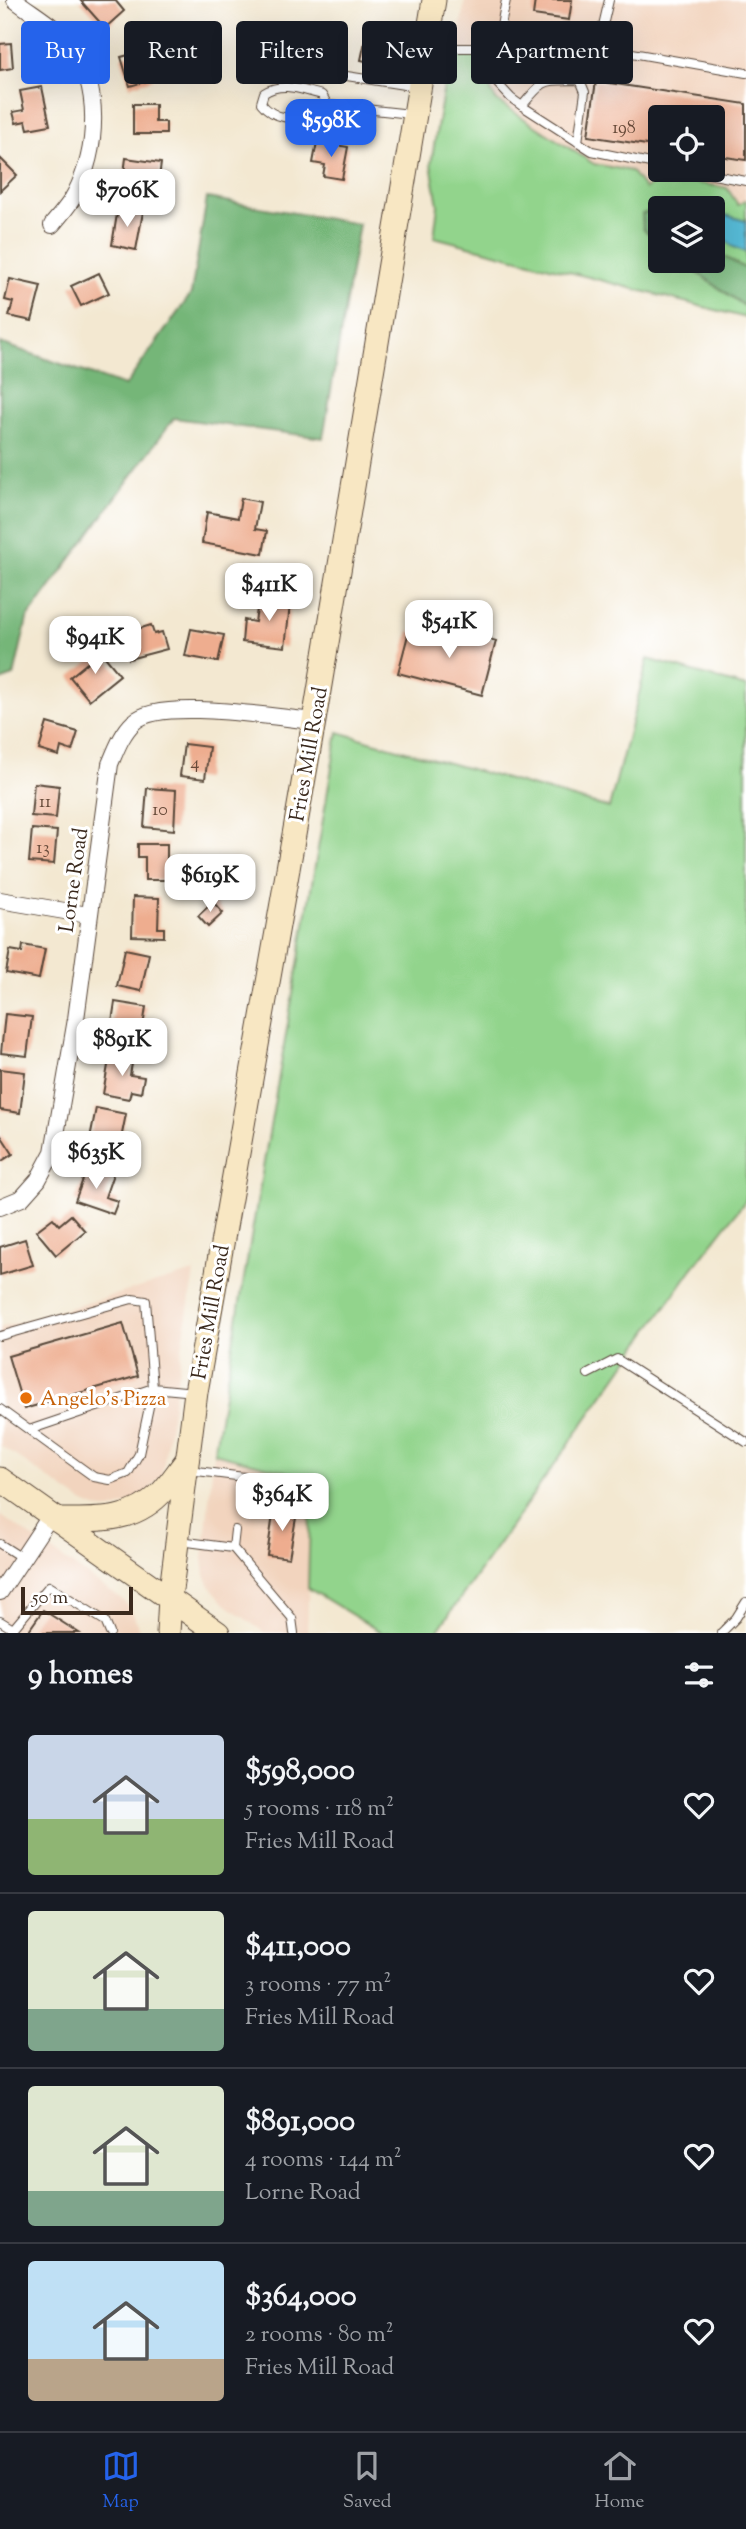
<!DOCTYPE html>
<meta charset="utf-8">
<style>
body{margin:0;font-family:"Sorts Mill Goudy",serif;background:#242831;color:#f1f3f6;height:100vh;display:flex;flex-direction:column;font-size:26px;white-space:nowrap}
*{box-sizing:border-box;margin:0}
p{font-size:23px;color:#9ea1a6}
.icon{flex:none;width:38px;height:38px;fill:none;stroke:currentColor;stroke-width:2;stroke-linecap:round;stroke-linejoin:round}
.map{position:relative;height:1633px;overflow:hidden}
.drawer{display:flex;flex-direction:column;background:#171b24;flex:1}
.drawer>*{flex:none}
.top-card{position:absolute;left:21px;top:21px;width:705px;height:63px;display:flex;gap:14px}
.fabs{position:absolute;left:648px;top:105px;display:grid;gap:14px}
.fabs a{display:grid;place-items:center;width:77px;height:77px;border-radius:7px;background:#171b24;box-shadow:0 7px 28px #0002;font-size:35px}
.scale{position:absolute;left:21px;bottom:18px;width:112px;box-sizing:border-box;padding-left:7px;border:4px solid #3b2a1e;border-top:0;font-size:19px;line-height:24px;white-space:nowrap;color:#3b2a1e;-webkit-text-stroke:5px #fff;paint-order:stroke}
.price{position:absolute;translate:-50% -60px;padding:0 16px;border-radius:14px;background:#fff;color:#222;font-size:23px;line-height:46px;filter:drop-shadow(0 2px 4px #0008)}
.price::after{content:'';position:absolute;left:50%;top:42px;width:21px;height:16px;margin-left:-10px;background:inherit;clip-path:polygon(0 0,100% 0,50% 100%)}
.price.current{background:#2563eb;color:#fff}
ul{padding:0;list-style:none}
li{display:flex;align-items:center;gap:21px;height:175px;padding:0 28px}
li+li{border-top:2px solid #363941}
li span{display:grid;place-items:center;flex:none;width:196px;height:140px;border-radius:7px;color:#555}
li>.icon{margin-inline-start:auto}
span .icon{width:84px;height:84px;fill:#fffc;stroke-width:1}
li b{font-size:30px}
h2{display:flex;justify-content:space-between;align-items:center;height:84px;padding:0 28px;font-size:30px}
.tag{padding:0 24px;border-radius:7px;background:#171b24;box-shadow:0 7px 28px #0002;font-size:24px;line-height:63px}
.tag.current{background:#2563eb;color:#fff}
.tabs{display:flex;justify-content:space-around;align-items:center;height:98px;border-top:2px solid #363941;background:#171b24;font-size:19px;color:#9ea1a6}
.tabs a{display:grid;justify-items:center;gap:4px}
.tabs .current{color:#2563eb}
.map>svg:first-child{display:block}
</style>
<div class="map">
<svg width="746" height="1633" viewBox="0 0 746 1633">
<rect width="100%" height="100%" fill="#fff"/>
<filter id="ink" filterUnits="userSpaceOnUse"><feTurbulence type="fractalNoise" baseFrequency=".0143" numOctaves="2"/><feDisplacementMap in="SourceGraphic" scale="14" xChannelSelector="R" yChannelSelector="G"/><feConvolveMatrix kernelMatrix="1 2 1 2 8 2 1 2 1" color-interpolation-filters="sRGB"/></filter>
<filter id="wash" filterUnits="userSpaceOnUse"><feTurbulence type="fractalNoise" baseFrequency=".00686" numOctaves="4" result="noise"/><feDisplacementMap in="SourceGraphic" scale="28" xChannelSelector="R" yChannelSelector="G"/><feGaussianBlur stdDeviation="1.57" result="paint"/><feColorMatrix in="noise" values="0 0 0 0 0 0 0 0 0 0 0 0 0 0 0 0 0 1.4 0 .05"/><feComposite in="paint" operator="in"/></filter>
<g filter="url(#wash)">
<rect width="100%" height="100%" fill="#f3e8d1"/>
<!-- built -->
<g fill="#f2d4be" fill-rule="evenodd">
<path d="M465 0H746V200L738 205 652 176 655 182 645 189 631 171 594 164 497 101 489 90 486 79 447 68 458 42ZM660 117H712V170H660Z"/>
<path d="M194 1272 162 1474 143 1499 111 1510 96 1508 82 1502 0 1445V1328Z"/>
<path d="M214 1453 312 1478 307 1633H265L225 1604 210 1586 205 1575 203 1558Z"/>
<path d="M0 1515 123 1600 134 1616 140 1633H0Z"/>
</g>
<!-- green -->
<g fill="#92d48c" stroke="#667f55" stroke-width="2">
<path d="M467 55 477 56 487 63C486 79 488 88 497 101L594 164 631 171 645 189 655 182 651 175 727 188 738 205 746 200V269L712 250V208H660V216L652 211 643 229 660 243V261H681L746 307V318L434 237 438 205 431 164 447 68 455 58Z"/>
<path d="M648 659 746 687V1200L691 1270 436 1633H382L308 1588 311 1478 214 1453 338 732 609 808Z"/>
</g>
<!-- forest -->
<g fill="#75b678" stroke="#58704b" stroke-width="2">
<path d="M207 198 359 224 323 438 174 418 27 619 14 676 0 681V343L125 386 191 294Z"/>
<path d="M652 211 660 216V243L643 229 642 214Z"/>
<path d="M712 250 746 269V307L681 261H712Z"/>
</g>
<!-- water -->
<path fill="#57bad6" stroke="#49727a" stroke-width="2" d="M712 211 746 221V252L733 247 712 229Z"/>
<g id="blocks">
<!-- building -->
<g fill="#eead8f">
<path d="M80 0H115L124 11 105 28Z"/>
<path d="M535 0H572L569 20 533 15Z"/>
<path d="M366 37 393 43 388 66 361 60Z"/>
<path d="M11 43 13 68 0 70V44Z"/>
<path d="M144 51 153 79 130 86 121 57Z"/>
<path d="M596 81 746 104V160L712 155V117H660V147L588 136Z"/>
<path d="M42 87 50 125 28 129 26 121 16 123 13 112 24 110 20 91Z"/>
<path d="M133 104H155V122H166V134H133Z"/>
<path d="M317 142 348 147 342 179 323 176 325 165 313 163Z"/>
<path d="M0 158 17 175 0 191Z"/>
<path d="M126 158 161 163 156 201 121 197Z"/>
<path d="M118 208 143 212 136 250 112 245Z"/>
<path d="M99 273 109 293 81 306 71 286Z"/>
<path d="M10 279 41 286 32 321 9 316 13 302 5 300Z"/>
<path d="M241 498 260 502 255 529 267 531 263 554 202 543 207 512 238 518Z"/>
<path d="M268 595 291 597 285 647 242 642 244 620 255 622 258 603 267 604Z"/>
<path d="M151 625 154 634 162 632 167 649 129 659 122 634Z"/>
<path d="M191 629 224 635 218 662 185 656Z"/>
<path d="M450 629 496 641 482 695 398 673 409 631 447 641Z"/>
<path d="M101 652 120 675 89 700 70 677Z"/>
<path d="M47 723 78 732 72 751 61 747 59 756 39 750Z"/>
<path d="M184 744 209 747 205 779 180 776Z"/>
<path d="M34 783 59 786 56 818 31 816Z"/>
<path d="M147 788 176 790 174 830 144 827Z"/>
<path d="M32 829 57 831 54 864 29 862Z"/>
<path d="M138 844H167V880H145V857H138Z"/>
<path d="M133 897 159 898 158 928H164V937L132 936Z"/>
<path d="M213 902 223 913 208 927 198 916Z"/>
<path d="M23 945 45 949 39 979 6 973 10 950 22 952Z"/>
<path d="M125 949 149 954 141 991 117 986Z"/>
<path d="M115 1002 146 1007 140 1046 109 1041Z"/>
<path d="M5 1014 32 1017 27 1056 1 1053Z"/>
<path d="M110 1054 133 1058 130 1075 144 1077 141 1093 131 1091 129 1099 103 1094Z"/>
<path d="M0 1069 25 1072 20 1113 0 1110Z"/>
<path d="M96 1108 126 1114 119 1149 89 1143Z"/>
<path d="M0 1134 13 1154 0 1162Z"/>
<path d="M88 1166 113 1174 105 1197 118 1201 113 1214 75 1201Z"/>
<path d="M71 1215 85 1231 56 1255 36 1231 53 1218 59 1225Z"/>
<path d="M25 1239 33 1265 0 1275V1247Z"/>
<path d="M123 1323 138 1376 24 1409 8 1356Z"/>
<path d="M274 1508 297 1512 289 1558 267 1555Z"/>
<path d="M43 1610 79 1633H27Z"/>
</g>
</g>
</g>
<g filter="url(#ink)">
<use href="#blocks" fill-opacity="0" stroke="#574639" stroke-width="2"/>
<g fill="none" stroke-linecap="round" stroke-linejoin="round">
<!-- service casing -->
<g stroke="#574639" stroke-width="10">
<g id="service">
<path d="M506 0 496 52 541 61 573 60 598 47 609 0"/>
<path d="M598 47 746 73"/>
<path d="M427 48H475L496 52 497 83 511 98 522 106 592 151 660 165"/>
<path d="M334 74 417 87"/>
<path d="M328 105 320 116C297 118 277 123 261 103L264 93C283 81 301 90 322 95L328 105 411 114"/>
<path d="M522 106C546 77 543 81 580 80L585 92 578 142"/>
<path d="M686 170 746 181"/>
<path d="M0 1336 132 1299 146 1301 153 1388 195 1392"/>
<path d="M588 1374 617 1359 746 1442"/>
<path d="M0 1409 94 1477 110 1480 128 1473 139 1454 153 1388 29 1430"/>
<path d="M189 1470 244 1477 240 1495"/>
<path d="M235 1530 233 1548 292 1618 294 1633"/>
<path d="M180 1541 233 1548"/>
<path d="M0 1544 22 1558"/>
<path d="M0 1621 13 1629 49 1586 105 1621 110 1633"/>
<path d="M721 1633 736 1618 746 1602"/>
</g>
</g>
<!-- minor casing -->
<g stroke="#574639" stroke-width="18">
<g id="minor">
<path d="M15 0C33 14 55 26 70 44 102 85 98 150 75 194 69 206 60 215 52 225"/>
<path d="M0 900 88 915"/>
<path d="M0 1207 22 1198 38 1180 53 1152 76 1019 110 764C116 750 122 733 134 722 159 697 277 718 314 721"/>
<path d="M0 1592 51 1515"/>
</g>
</g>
<!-- secondary casing -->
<g stroke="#574639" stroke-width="25">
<g id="secondary">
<path d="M0 1479 218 1633"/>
<path d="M58 1520C96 1520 131 1523 160 1494 170 1484 178 1471 187 1460"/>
<path d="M168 1633 170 1598 196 1392 314 721 434 0"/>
</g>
</g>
<!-- service -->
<use href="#service" stroke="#fff" stroke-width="8"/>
<!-- minor -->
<use href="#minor" stroke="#fff" stroke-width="16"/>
<!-- secondary -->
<use href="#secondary" stroke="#f8e7c3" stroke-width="23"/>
</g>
</g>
<!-- markers -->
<circle fill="#e8710a" stroke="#fff" stroke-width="2.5" cx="26" cy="1398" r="7"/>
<g text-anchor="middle" stroke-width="6" stroke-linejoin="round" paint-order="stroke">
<!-- number labels -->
<g font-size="18" fill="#684b3a">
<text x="624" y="133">198</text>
<text x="195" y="768">4</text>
<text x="45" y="807">11</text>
<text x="160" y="815">10</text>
<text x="43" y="853">13</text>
</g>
<!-- street labels -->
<g font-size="21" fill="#3b2a1e" stroke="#fff">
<text transform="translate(308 754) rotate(-80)" y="7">Fries Mill Road</text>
<text transform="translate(73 880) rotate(-82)" y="7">Lorne Road</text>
<text transform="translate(210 1312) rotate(-80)" y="7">Fries Mill Road</text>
</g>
<!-- food labels -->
<g font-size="21" fill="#c56008" stroke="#fff" text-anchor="start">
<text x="40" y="1405">Angelo's Pizza</text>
</g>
</g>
</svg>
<div class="fabs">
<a><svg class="icon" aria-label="locate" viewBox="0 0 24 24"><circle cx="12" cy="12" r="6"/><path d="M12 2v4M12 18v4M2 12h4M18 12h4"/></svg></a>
<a><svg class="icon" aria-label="layers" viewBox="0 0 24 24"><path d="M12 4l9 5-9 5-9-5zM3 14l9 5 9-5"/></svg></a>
</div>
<div class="scale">50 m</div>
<b class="price current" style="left:331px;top:159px">$598K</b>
<b class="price" style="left:127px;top:229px">$706K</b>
<b class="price" style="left:269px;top:623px">$411K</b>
<b class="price" style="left:449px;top:660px">$541K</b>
<b class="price" style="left:95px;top:676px">$941K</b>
<b class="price" style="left:210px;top:914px">$619K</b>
<b class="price" style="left:122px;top:1078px">$891K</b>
<b class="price" style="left:96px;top:1191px">$635K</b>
<b class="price" style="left:282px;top:1533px">$364K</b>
<div class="top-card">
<a class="tag current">Buy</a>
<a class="tag">Rent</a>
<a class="tag">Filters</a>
<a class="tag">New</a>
<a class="tag">Apartment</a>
</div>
</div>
<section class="drawer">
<h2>9 homes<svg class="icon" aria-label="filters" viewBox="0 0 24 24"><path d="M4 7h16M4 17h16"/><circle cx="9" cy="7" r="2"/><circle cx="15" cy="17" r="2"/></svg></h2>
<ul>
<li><span style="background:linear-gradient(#c9d6e8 60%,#8fb573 0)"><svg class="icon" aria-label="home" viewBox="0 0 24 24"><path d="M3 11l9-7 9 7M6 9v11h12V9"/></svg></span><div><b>$598,000</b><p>5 rooms · 118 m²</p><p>Fries Mill Road</p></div><svg class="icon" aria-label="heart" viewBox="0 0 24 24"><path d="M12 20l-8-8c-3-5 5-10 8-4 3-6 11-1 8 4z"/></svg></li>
<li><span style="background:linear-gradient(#dfe7d0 70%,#7fa58c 0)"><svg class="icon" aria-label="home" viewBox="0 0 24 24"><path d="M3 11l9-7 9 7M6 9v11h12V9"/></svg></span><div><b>$411,000</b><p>3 rooms · 77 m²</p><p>Fries Mill Road</p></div><svg class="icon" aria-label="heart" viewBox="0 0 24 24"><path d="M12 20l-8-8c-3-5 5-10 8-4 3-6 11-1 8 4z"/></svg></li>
<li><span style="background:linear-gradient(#dfe7d0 75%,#7fa58c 0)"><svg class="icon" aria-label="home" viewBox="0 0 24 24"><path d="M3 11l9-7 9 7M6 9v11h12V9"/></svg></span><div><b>$891,000</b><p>4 rooms · 144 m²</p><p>Lorne Road</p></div><svg class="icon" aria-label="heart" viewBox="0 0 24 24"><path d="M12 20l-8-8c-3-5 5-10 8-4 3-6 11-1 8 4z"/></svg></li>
<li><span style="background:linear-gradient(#bfe0f5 70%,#b9a48a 0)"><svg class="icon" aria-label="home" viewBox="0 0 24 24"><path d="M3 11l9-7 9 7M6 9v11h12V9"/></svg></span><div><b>$364,000</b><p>2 rooms · 80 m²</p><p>Fries Mill Road</p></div><svg class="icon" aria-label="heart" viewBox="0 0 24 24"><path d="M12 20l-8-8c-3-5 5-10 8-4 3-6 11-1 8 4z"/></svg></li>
</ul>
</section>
<nav class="tabs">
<a class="current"><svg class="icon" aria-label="map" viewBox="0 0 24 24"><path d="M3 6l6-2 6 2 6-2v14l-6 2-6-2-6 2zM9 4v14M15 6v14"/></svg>Map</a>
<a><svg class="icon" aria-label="saved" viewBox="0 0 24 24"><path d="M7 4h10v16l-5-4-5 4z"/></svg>Saved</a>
<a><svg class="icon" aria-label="home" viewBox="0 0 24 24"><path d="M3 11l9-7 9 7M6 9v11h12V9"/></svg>Home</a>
</nav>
